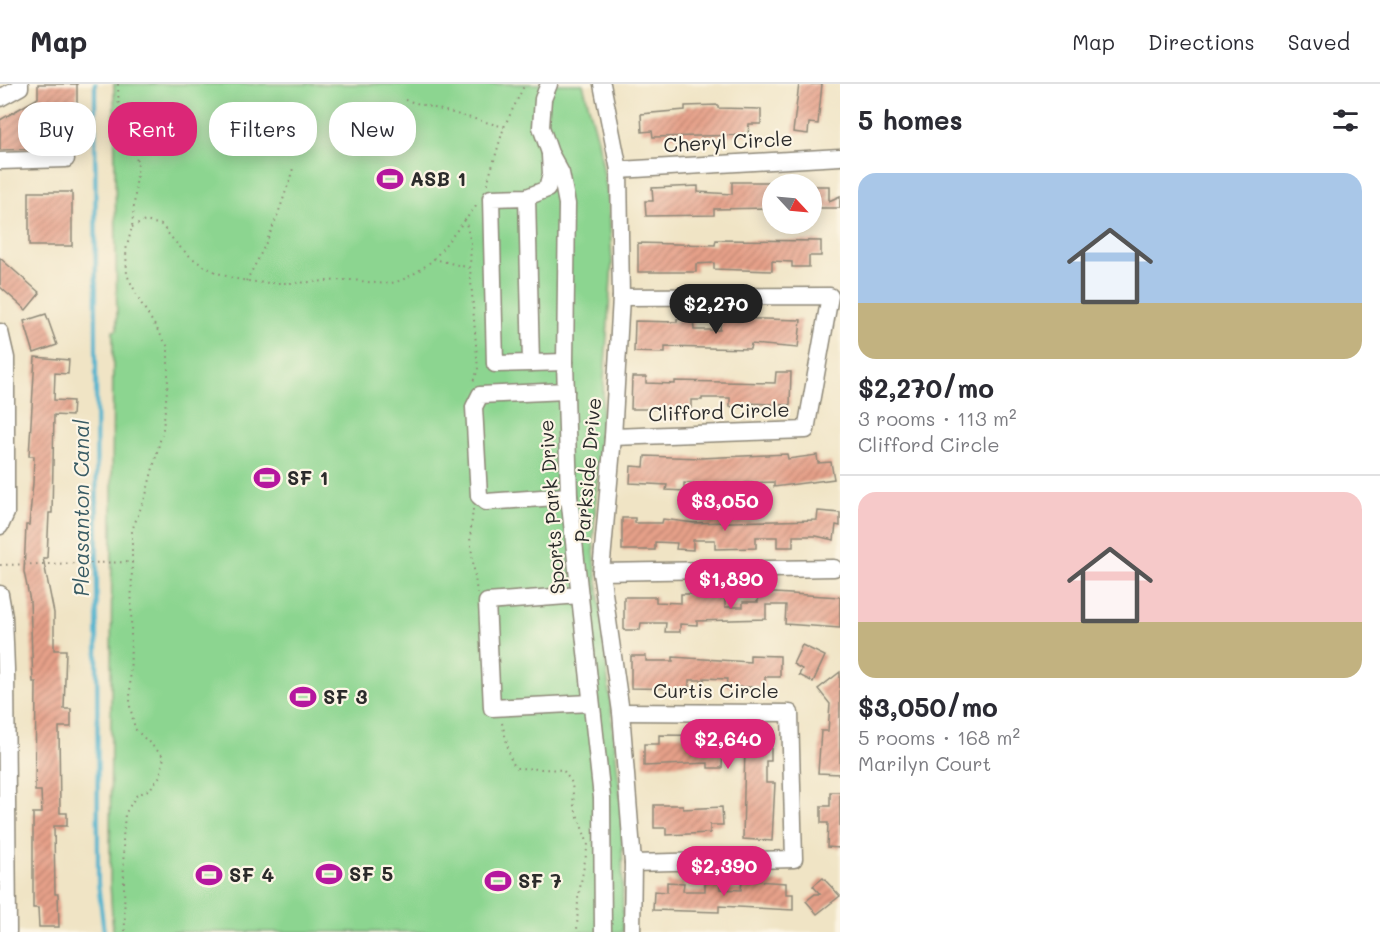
<!DOCTYPE html>
<meta charset="utf-8">
<style>
body{margin:0;font-family:Mali,sans-serif;background:#f7f7f7;color:#2b2b33;height:100vh;display:flex;flex-direction:column;font-size:22px;white-space:nowrap}
*{box-sizing:border-box;margin:0}
p{font-size:20px;color:#7c7c81}
.icon{flex:none;width:33px;height:33px;fill:none;stroke:currentColor;stroke-width:2;stroke-linecap:round;stroke-linejoin:round}
.map{position:relative;flex:1;overflow:hidden}
.sheet{display:flex;flex-direction:column;background:#fff;width:540px}
.sheet>*{flex:none}
.hud{position:absolute;left:18px;top:18px;width:570px;height:54px;display:flex;gap:12px}
.needle{width:39px;rotate:116deg}
.fabs{position:absolute;left:762px;top:90px;display:grid;gap:12px}
.fabs a{display:grid;place-items:center;width:60px;height:60px;border-radius:50%;background:#fff;box-shadow:0 3px 15px #0003;font-size:30px}
.price{position:absolute;translate:-50% -51px;padding:0 14px;border-radius:21px;background:#db2777;color:#fff;font-size:20px;line-height:39px;filter:drop-shadow(0 2px 3px #0008)}
.price::after{content:'';position:absolute;left:50%;top:36px;width:18px;height:14px;margin-left:-9px;background:inherit;clip-path:polygon(0 0,100% 0,50% 100%)}
.price.active{background:#222;color:#fff}
ul{padding:0;list-style:none}
li{display:grid;align-content:center;gap:12px;height:318px;padding:0 18px}
li+li{border-top:2px solid #e1e1e2}
li span{display:grid;place-items:center;height:186px;border-radius:18px;color:#555}
li>.icon{margin-inline-start:auto}
span .icon{width:108px;height:108px;fill:#fffc;stroke-width:1}
li b{font-size:26px}
h2{display:flex;justify-content:space-between;align-items:center;height:72px;padding:0 18px;font-size:26px}
.tag{padding:0 21px;border-radius:24px;background:#fff;box-shadow:0 3px 15px #0003;font-size:21px;line-height:54px}
.tag.active{background:#db2777;color:#fff}
header{display:flex;align-items:center;gap:36px;box-sizing:border-box;height:84px;padding:0 30px;background:#fff;border-bottom:2px solid #e1e1e2}
header strong{font-size:28px}
nav{display:flex;gap:33px;margin-inline-start:auto;font-size:21px}
main{display:flex;flex:1;min-height:0}
.map>svg:first-child{display:block}
</style>
<header>
<strong>Map</strong>
<nav><a>Map</a><a>Directions</a><a>Saved</a></nav>
</header>
<main>
<div class="map">
<svg width="840" height="848" viewBox="0 0 840 848">
<defs>
<pattern id="building-hatch" width="6" height="6" patternUnits="userSpaceOnUse" patternTransform="scale(1.5)"><rect width="6" height="6" fill="#e6a089"/><path d="M-1 1l2-2M0 6l6-6M5 7l2-2" fill="none" stroke="#bb8370"/></pattern>
</defs>
<rect width="100%" height="100%" fill="#fcf5e5"/>
<filter id="ink" filterUnits="userSpaceOnUse"><feTurbulence type="fractalNoise" baseFrequency=".0167" numOctaves="2"/><feDisplacementMap in="SourceGraphic" scale="12" xChannelSelector="R" yChannelSelector="G"/><feConvolveMatrix kernelMatrix="1 2 1 2 8 2 1 2 1" color-interpolation-filters="sRGB"/></filter>
<filter id="wash" filterUnits="userSpaceOnUse"><feTurbulence type="fractalNoise" baseFrequency=".008" numOctaves="4" result="noise"/><feDisplacementMap in="SourceGraphic" scale="24" xChannelSelector="R" yChannelSelector="G"/><feGaussianBlur stdDeviation="1.35" result="paint"/><feColorMatrix in="noise" values="0 0 0 0 0 0 0 0 0 0 0 0 0 0 0 0 0 1.4 0 .05"/><feComposite in="paint" operator="in"/></filter>
<g filter="url(#wash)">
<rect width="100%" height="100%" fill="#f0e4c5"/>
<!-- green -->
<path fill="#8cd590" stroke="#5c805e" stroke-width="1.5" d="M114 0H583L598 56 609 119 612 179 593 457 622 727 623 848H113L110 799 113 247 117 246Z"/>
<g fill="none" stroke-linecap="round" stroke-linejoin="round">
<!-- stream -->
<path stroke="#4fb3ce" stroke-width="4" d="M95 0 98 799 104 848"/>
</g>
<g id="blocks">
<!-- building -->
<g fill="url(#building-hatch)">
<path d="M38 0H77V42L36 65 0 66V36L38 14Z"/>
<path d="M799 0H822L818 40 809 39 808 50 793 48Z"/>
<path d="M718 21V24L761 25V40H749L748 51 653 53 652 47 642 48 641 30 685 26V22Z"/>
<path d="M732 98H772V124L714 125V131L646 132 645 117H653L652 104 698 102V108L732 110Z"/>
<path d="M812 102H829V117L840 112V124H812Z"/>
<rect x="29" y="108" width="43" height="54"/>
<path d="M716 156 821 157V172H809V183H792V178L772 177V187L714 185V179L696 180V188H638V159L715 161Z"/>
<path d="M0 174 40 209 26 226 0 203Z"/>
<path d="M46 230 57 261 34 269 24 237Z"/>
<path d="M721 234 801 236 798 264 751 260 750 265 665 263V269L634 268 635 237 677 238V235H693L694 246H720Z"/>
<path d="M35 273 69 276 68 290 55 289 54 316 73 317 72 332 54 331 52 429H49L47 474H43L54 529V566H66L64 625H71V643H59L60 729H67V742H54L55 810H58L59 843H39L38 824H33V729H42L41 707H35L36 598H33L30 517 24 488 26 441H29L33 399 34 372H29Z"/>
<path d="M776 288H791L790 321 747 319V323H730V314H702V316H691V325H631L632 293H646V299L675 300V297L775 299Z"/>
<path d="M787 370 788 375 817 371 818 379 831 378 834 395 774 403V398L745 399V407H732V402L684 399V407L666 406 667 401 630 399 631 382 644 383 645 372 701 374Z"/>
<path d="M818 427 840 429V442L836 441 834 456 816 452H793V463H777V453H756V464L715 465V456H693V466L676 465 677 459 655 458V466H622V434H635V439H662L663 435 694 439 817 436Z"/>
<path d="M758 508 840 513V544L785 540 786 521H766V535L697 537V541L680 540V548H665L666 539H641L640 546H624V513H656V518L681 519V510H725V523H743V518H758Z"/>
<path d="M802 561 825 572 813 598 799 591 802 585 793 580Z"/>
<path d="M750 571 780 572V593H765V603H726L727 595 704 594V596H689V605L631 604V572H646V577H673V573L750 578Z"/>
<path d="M840 588V690L818 689 821 647H828L830 620 818 605Z"/>
<path d="M738 643H771V677H766V699H775L772 757 743 755 745 661H723L722 684H708V679L644 682V660H659V651L738 652Z"/>
<path d="M830 708H840V764L827 763 828 739H821V722H830Z"/>
<path d="M654 721H683V725L722 723 723 741H710V749L666 751V744H654Z"/>
<path d="M823 794 840 812 817 830 806 817 815 810H820L813 802Z"/>
<path d="M742 796 786 799V810H793V826L719 822V828L653 826 654 807 667 808V798L684 799 683 807H705V797H720V805L741 806Z"/>
</g>
</g>
</g>
<g filter="url(#ink)">
<use href="#blocks" fill-opacity="0" stroke="#8e8878" stroke-width="1.5"/>
<g fill="none" stroke-linecap="round" stroke-linejoin="round">
<!-- minor casing -->
<g stroke="#8e8878" stroke-width="19">
<g id="minor">
<path d="M549 0 543 15 541 43 550 69 561 89 567 120 565 278 569 412 602 714 603 848"/>
<path d="M602 0 619 86 621 213 613 353 601 488 621 628 633 779 632 848"/>
<path d="M0 14 20 3V0"/>
<path d="M0 77 66 75"/>
<path d="M619 86 840 73"/>
<path d="M527 113 531 279 495 280 491 114 527 113 547 105 551 90 550 71"/>
<path d="M0 248 6 274V429L0 442"/>
<path d="M531 279 565 278"/>
<path d="M566 307 480 311 474 323 479 412 486 418 569 412"/>
<path d="M613 353 806 346 830 212 621 213"/>
<path d="M601 488 834 484"/>
<path d="M0 510 4 533 6 585 8 848"/>
<path d="M580 511 487 518 492 624 591 619"/>
<path d="M621 628 790 629 794 775 633 779"/>
</g>
</g>
<!-- path -->
<g stroke="#8e8878" stroke-width="2" stroke-dasharray="1.5 4.5" stroke-linecap="butt">
<path d="M118 0 119 32 138 79 132 143 126 166 127 191 141 219 168 263V296L163 345 146 411 132 446V477"/>
<path d="M405 16 504 43"/>
<path d="M487 100 504 43 525 0"/>
<path d="M465 135 471 159 470 184"/>
<path d="M132 143 145 137 162 141C210 211 270 200 344 196 359 195 375 201 390 199 406 197 422 185 434 175L470 184 478 286 472 300"/>
<path d="M434 175 477 121"/>
<path d="M246 197C268 160 282 122 294 81"/>
<path d="M473 425 470 454 477 509"/>
<path d="M0 481 132 478 130 622 135 645 164 673 160 692 150 705 136 712 125 730 123 754 125 848"/>
<path d="M502 639 511 676 516 684 563 686 572 699 574 722 588 760 578 815 577 848"/>
</g>
<!-- minor -->
<use href="#minor" stroke="#fff" stroke-width="16"/>
</g>
</g>
<!-- icons -->
<defs>
<g id="stadium-bare" transform="scale(2.07)"><path d="M0-5a6.5 5 0 1 0 0 10a6.5 5 0 1 0 0-10ZM-3.5-1.8h7v3.6h-7Z" fill="#b5179e" stroke="#fcf5e5" stroke-width="2.5" paint-order="stroke"/></g>
</defs>
<g fill-rule="evenodd">
<use href="#stadium-bare" x="390" y="95"/>
<use href="#stadium-bare" x="267" y="394"/>
<use href="#stadium-bare" x="303" y="613"/>
<use href="#stadium-bare" x="329" y="790"/>
<use href="#stadium-bare" x="209" y="791"/>
<use href="#stadium-bare" x="498" y="797"/>
</g>
<g text-anchor="middle" stroke-width="4.5" stroke-linejoin="round" paint-order="stroke">
<!-- street labels -->
<g font-size="20" fill="#2b2b2b" stroke="#fcf5e5">
<text transform="translate(728 58) rotate(-3)" y="7">Cheryl Circle</text>
<text transform="translate(719 328) rotate(-2)" y="7">Clifford Circle</text>
<text transform="translate(588 386) rotate(-85)" y="7">Parkside Drive</text>
<text transform="translate(552 423) rotate(-94)" y="7">Sports Park Drive</text>
<text x="716" y="614">Curtis Circle</text>
</g>
<!-- poi labels -->
<g font-size="20" font-weight="bold" fill="#2b2b2b" stroke="#fcf5e5" text-anchor="start">
<text x="410" y="102">ASB 1</text>
<text x="287" y="401">SF 1</text>
<text x="323" y="620">SF 3</text>
<text x="349" y="797">SF 5</text>
<text x="229" y="798">SF 4</text>
<text x="518" y="804">SF 7</text>
</g>
<!-- water labels -->
<g font-size="21" font-style="italic" fill="#385b64" stroke="#fcf5e5">
<text transform="translate(82 424) rotate(-90)" y="7">Pleasanton Canal</text>
</g>
</g>
</svg>
<div class="fabs">
<a><svg class="needle" viewBox="-14 -14 28 28"><path d="M0-13l5 13h-10z" fill="#e53935"/><path d="M0 13l5-13h-10z" fill="#7c7c81"/></svg></a>
</div>
<b class="price active" style="left:716px;top:251px">$2,270</b>
<b class="price" style="left:725px;top:448px">$3,050</b>
<b class="price" style="left:731px;top:526px">$1,890</b>
<b class="price" style="left:728px;top:686px">$2,640</b>
<b class="price" style="left:724px;top:813px">$2,390</b>
<div class="hud">
<a class="tag">Buy</a>
<a class="tag active">Rent</a>
<a class="tag">Filters</a>
<a class="tag">New</a>
</div>
</div>
<section class="sheet">
<h2>5 homes<svg class="icon" aria-label="filters" viewBox="0 0 24 24"><path d="M4 7h16M4 17h16"/><circle cx="9" cy="7" r="2"/><circle cx="15" cy="17" r="2"/></svg></h2>
<ul>
<li><span style="background:linear-gradient(#a9c7e8 70%,#c2b280 0)"><svg class="icon" aria-label="home" viewBox="0 0 24 24"><path d="M3 11l9-7 9 7M6 9v11h12V9"/></svg></span><div><b>$2,270/mo</b><p>3 rooms · 113 m²</p><p>Clifford Circle</p></div></li>
<li><span style="background:linear-gradient(#f6c9c9 70%,#c2b280 0)"><svg class="icon" aria-label="home" viewBox="0 0 24 24"><path d="M3 11l9-7 9 7M6 9v11h12V9"/></svg></span><div><b>$3,050/mo</b><p>5 rooms · 168 m²</p><p>Marilyn Court</p></div></li>
</ul>
</section>
</main>
